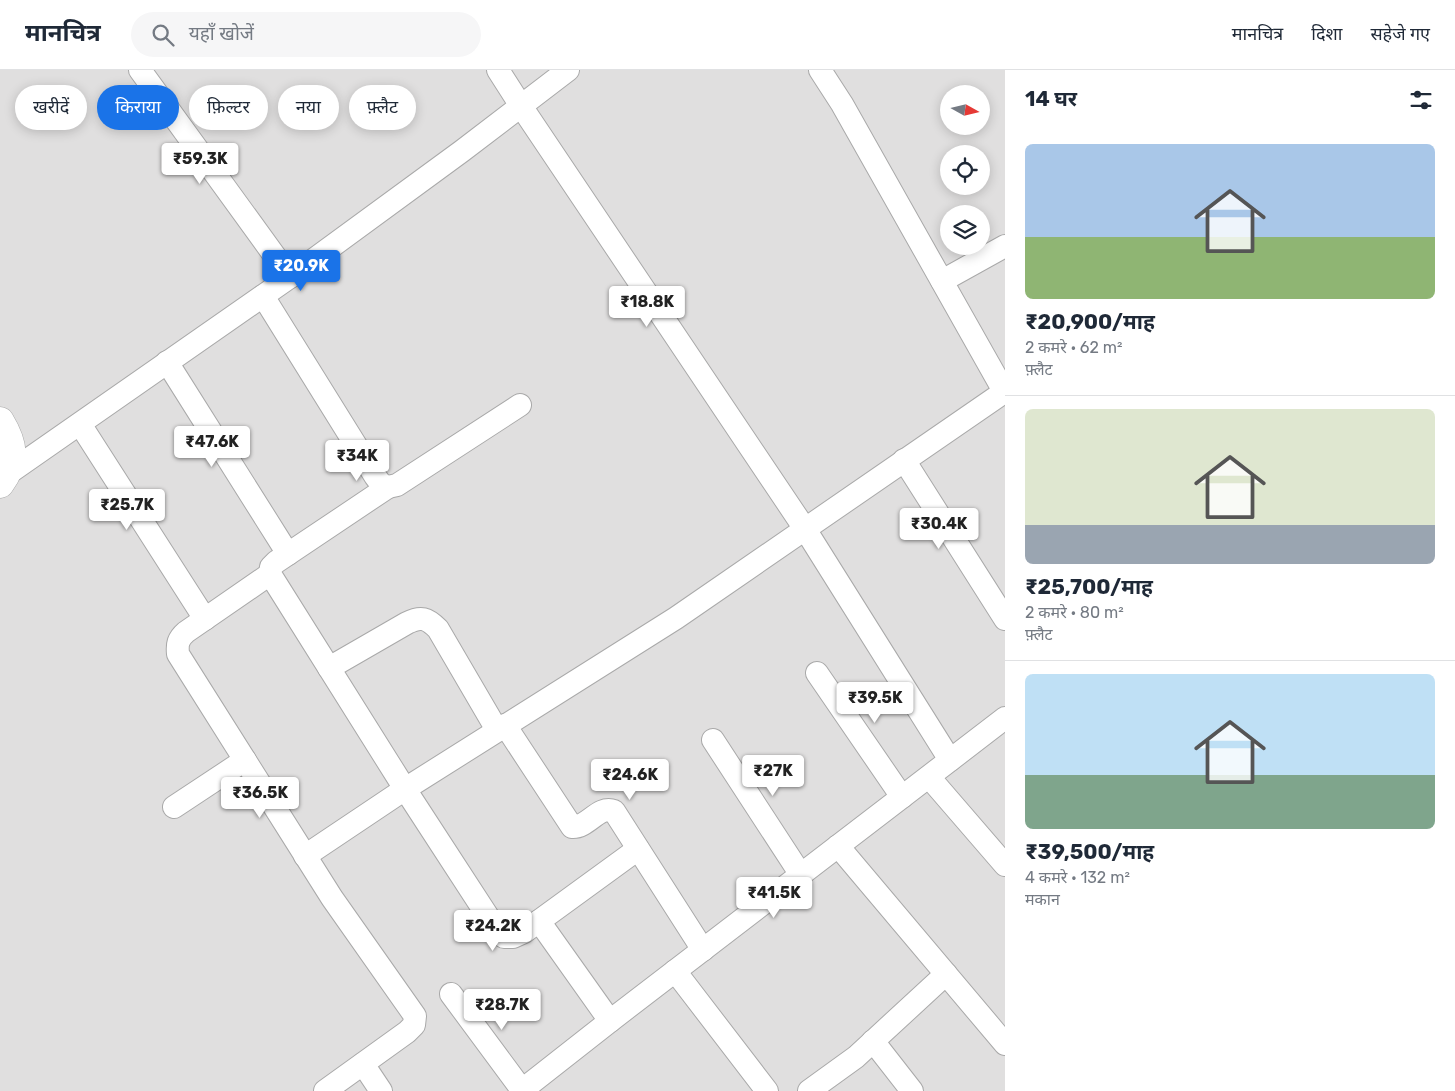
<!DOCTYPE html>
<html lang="hi">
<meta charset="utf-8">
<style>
body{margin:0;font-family:Rubik,"Noto Sans Devanagari",sans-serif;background:#f6f6f7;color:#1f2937;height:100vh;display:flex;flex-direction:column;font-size:19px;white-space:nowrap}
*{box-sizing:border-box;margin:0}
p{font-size:16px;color:#747a83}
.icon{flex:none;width:28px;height:28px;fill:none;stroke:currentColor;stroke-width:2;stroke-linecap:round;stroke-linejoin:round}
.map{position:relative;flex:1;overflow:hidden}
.drawer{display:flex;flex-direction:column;background:#fff;width:450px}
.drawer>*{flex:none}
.hud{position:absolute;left:15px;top:15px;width:475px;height:45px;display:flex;gap:10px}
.needle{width:32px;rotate:98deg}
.buttons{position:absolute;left:940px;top:15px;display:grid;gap:10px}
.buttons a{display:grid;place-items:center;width:50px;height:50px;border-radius:50%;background:#fff;box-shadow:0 2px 12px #0003;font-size:25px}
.price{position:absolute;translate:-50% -42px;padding:0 11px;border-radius:5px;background:#fff;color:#222;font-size:16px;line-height:32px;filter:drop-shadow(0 1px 2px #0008)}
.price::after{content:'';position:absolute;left:50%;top:30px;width:15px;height:11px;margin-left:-8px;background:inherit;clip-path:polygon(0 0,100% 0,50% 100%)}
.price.current{background:#1a73e8;color:#fff}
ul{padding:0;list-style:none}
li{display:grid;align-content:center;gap:10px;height:265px;padding:0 20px}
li+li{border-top:1px solid #e0e1e3}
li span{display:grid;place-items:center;height:155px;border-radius:8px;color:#555}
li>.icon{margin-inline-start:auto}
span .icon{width:90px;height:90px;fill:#fffc;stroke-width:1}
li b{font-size:21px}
h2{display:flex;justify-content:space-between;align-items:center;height:60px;padding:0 20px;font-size:21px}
.chip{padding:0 18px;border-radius:22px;background:#fff;box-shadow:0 2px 12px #0003;font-size:18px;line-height:45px}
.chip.current{background:#1a73e8;color:#fff}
header{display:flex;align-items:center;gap:30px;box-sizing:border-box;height:70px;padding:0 25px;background:#fff;border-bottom:1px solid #e0e1e3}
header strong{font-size:24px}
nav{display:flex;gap:28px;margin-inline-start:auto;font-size:18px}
.search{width:350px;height:45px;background:#f6f6f7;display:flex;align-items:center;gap:12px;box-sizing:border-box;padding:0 18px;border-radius:28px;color:#747a83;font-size:19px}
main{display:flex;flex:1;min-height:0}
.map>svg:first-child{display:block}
</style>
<header>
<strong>मानचित्र</strong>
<div class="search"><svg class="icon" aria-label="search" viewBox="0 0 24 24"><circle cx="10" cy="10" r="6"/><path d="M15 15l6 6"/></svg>यहाँ खोजें</div>
<nav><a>मानचित्र</a><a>दिशा</a><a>सहेजे गए</a></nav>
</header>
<main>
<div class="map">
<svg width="1005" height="1021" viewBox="0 0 1005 1021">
<rect width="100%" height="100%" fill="#f2efe9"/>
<!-- residential -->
<path fill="#e0dfdf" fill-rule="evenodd" d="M0 0H1005V1021H0ZM949 24H981V56H949ZM949 84H981V116H949ZM949 144H981V176H949Z"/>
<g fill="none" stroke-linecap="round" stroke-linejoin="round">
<!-- minor casing -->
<g stroke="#a9a9a9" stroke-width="24">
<g id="minor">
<path d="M140 0 290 207"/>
<path d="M498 0 521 36 805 459 950 690"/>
<path d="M820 0 842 34 1005 323"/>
<path d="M942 211 1005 176"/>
<path d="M263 226 375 406 381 414 388 417 397 415 520 335"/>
<path d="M167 292 288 484"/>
<path d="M80 354 205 549"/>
<path d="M904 390 1005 549"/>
<path d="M6 405 290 207 462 81 568 0"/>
<path d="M388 417 276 492 271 497 270 504 405 719 498 862 504 867H513L524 862 638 779"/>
<path d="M270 504 186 562C178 569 177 574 178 584L332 828 415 946 414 955 407 962 325 1021"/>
<path d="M329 598 407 553C421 546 427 548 438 559L497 660"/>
<path d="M817 603 902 727"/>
<path d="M505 655 572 757C588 758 598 735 614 741L703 880"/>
<path d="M713 670 801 805"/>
<path d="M929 707 1005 795"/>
<path d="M174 737 245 690"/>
<path d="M838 776 1005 974"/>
<path d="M305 786 405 719 676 548 1004 322"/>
<path d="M539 851 610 951"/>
<path d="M675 901 767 1021"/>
<path d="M451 924 522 1020"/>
<path d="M873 971 912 1021"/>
<path d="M363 994 381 1021"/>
<path d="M521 1021 610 951 1005 648"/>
<path d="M809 1021 856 987 946 904"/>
</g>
</g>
<!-- tertiary casing -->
<g stroke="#a9a9a9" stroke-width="29">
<path id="tertiary" d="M0 351C14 374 17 391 0 414"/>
</g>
<!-- minor -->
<use href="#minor" stroke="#fff" stroke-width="22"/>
<!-- tertiary -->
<use href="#tertiary" stroke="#fff" stroke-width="28"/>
</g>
</svg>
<div class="buttons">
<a><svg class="needle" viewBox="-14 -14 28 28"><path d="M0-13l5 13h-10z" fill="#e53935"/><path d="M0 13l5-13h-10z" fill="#747a83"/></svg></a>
<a><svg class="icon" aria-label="locate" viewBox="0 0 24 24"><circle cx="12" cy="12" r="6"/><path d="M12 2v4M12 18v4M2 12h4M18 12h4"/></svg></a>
<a><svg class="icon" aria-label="layers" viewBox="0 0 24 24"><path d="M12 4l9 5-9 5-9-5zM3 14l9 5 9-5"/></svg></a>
</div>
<b class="price" style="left:200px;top:115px">₹59.3K</b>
<b class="price current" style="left:301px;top:222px">₹20.9K</b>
<b class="price" style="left:647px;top:258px">₹18.8K</b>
<b class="price" style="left:212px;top:398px">₹47.6K</b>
<b class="price" style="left:357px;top:412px">₹34K</b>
<b class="price" style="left:127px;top:461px">₹25.7K</b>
<b class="price" style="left:939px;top:480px">₹30.4K</b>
<b class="price" style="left:875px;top:654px">₹39.5K</b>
<b class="price" style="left:773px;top:727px">₹27K</b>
<b class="price" style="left:630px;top:731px">₹24.6K</b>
<b class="price" style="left:260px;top:749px">₹36.5K</b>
<b class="price" style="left:774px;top:849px">₹41.5K</b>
<b class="price" style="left:493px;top:882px">₹24.2K</b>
<b class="price" style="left:502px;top:961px">₹28.7K</b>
<div class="hud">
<a class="chip">खरीदें</a>
<a class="chip current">किराया</a>
<a class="chip">फ़िल्टर</a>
<a class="chip">नया</a>
<a class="chip">फ़्लैट</a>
</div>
</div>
<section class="drawer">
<h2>14 घर<svg class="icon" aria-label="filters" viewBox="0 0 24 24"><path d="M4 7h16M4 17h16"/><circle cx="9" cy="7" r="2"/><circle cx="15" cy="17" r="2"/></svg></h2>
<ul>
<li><span style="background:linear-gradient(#a9c7e8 60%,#8fb573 0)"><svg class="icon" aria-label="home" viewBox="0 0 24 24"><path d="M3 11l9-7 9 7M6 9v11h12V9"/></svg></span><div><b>₹20,900/माह</b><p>2 कमरे · 62 m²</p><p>फ़्लैट</p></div></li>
<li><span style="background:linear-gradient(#dfe7d0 75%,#9aa5b1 0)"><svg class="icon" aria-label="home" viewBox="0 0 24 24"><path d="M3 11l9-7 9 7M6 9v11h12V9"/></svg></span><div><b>₹25,700/माह</b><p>2 कमरे · 80 m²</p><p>फ़्लैट</p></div></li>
<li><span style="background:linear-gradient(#bfe0f5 65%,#7fa58c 0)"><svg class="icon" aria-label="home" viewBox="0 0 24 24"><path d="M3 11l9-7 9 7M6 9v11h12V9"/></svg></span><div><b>₹39,500/माह</b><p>4 कमरे · 132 m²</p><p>मकान</p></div></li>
</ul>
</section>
</main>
